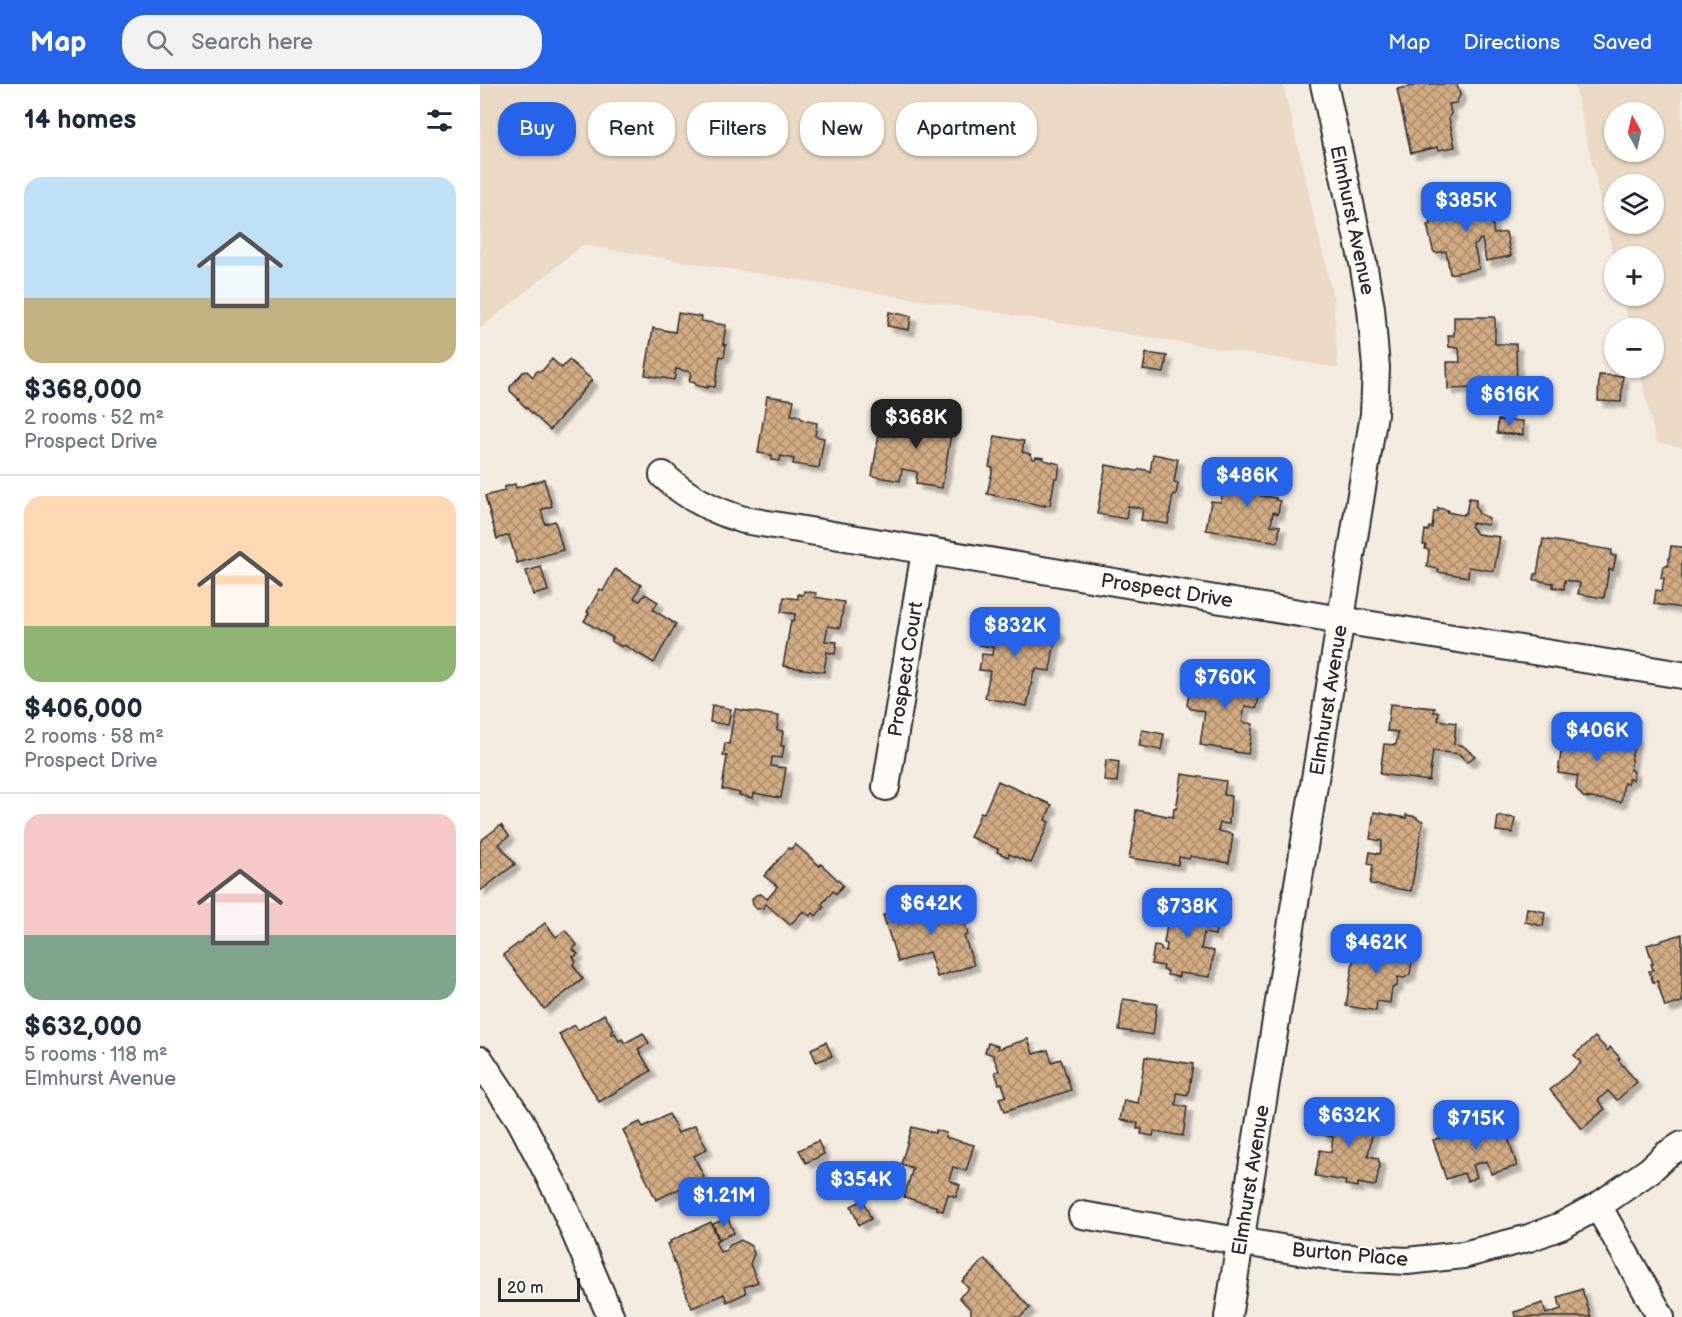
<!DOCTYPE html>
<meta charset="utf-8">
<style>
body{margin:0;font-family:"Balsamiq Sans",sans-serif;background:#f2f2f3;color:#1f2937;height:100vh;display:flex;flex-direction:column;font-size:22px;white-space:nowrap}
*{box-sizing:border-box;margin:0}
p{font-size:20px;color:#747a83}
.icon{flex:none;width:33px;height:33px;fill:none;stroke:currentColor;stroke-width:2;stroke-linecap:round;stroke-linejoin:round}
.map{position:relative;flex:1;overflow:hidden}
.drawer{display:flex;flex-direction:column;background:#fff;width:480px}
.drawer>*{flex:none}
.hud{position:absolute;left:18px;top:18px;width:570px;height:54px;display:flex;gap:12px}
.needle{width:39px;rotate:352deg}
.buttons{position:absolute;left:1124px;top:18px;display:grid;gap:12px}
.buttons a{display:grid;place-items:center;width:60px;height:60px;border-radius:50%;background:#fff;box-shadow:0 2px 4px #0004;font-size:30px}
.scale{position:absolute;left:18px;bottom:15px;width:82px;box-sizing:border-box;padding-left:6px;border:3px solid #2b2b2b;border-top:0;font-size:16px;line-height:21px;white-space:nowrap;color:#2b2b2b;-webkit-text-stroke:4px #fdfcf7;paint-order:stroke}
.price{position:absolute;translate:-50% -51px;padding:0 14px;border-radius:12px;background:#2563eb;color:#fff;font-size:20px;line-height:39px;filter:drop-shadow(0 2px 3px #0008)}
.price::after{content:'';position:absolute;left:50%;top:36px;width:18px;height:14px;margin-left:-9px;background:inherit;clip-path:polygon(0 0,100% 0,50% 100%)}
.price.active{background:#222;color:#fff}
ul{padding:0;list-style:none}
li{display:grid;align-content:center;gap:12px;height:318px;padding:0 24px}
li+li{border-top:2px solid #e0e1e3}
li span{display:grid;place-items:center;height:186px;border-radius:18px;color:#555}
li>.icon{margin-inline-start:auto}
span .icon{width:108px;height:108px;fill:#fffc;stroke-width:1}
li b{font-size:26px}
h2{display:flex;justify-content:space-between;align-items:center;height:72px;padding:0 24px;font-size:26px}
.tag{padding:0 21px;border-radius:24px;background:#fff;box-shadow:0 2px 4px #0004;font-size:21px;line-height:54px}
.tag.active{background:#2563eb;color:#fff}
header{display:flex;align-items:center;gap:36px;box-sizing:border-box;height:84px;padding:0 30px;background:#2563eb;color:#fff}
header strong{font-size:28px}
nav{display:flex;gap:33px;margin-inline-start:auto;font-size:21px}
.search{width:420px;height:54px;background:#f2f2f3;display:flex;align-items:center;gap:15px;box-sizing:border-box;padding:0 21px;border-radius:24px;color:#747a83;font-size:22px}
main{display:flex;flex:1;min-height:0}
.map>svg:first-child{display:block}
</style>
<header>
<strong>Map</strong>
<div class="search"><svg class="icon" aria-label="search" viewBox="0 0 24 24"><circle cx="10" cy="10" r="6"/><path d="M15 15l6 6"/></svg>Search here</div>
<nav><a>Map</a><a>Directions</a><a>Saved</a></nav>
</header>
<main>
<section class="drawer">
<h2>14 homes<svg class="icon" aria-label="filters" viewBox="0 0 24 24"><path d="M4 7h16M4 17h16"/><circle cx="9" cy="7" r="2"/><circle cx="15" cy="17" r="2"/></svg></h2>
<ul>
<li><span style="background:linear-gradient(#bfe0f5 65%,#c2b280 0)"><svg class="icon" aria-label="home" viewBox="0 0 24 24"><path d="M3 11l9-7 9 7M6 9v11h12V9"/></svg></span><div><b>$368,000</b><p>2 rooms · 52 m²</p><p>Prospect Drive</p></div></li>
<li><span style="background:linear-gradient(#ffd9b3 70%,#8fb573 0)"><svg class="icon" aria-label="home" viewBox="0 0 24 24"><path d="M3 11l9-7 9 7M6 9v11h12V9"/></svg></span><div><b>$406,000</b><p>2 rooms · 58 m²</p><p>Prospect Drive</p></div></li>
<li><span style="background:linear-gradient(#f6c9c9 65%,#7fa58c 0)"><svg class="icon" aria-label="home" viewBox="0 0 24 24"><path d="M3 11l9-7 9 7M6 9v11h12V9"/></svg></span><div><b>$632,000</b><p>5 rooms · 118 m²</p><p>Elmhurst Avenue</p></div></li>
</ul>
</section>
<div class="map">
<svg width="1202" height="1233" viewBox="0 0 1202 1233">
<defs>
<pattern id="building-cross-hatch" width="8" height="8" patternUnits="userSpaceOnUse" patternTransform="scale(1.5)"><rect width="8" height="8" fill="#d2ac84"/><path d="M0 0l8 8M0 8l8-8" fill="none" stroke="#ab8c6c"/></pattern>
<filter id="shadow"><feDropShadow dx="5.5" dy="5.5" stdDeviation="1.5" flood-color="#0004"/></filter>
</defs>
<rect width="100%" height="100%" fill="#f4ece0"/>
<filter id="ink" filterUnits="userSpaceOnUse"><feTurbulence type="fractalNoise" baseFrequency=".0167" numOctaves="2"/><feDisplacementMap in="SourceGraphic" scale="12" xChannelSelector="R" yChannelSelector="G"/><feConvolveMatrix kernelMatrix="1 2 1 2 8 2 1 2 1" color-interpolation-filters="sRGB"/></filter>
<g filter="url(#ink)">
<!-- built -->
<g fill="#ead9c4" fill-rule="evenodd">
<path d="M0 0H803L853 213 858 284 103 161 0 245Z"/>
<path d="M1094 0H1202V363L1176 358 1159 284H1173V244H1150L1142 212H1173V172H1134V176ZM1134 28H1173V68H1134ZM1134 100H1173V140H1134Z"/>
</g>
<!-- building -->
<g fill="url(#building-cross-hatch)" stroke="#2b2b2b" stroke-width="1.5" filter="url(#shadow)">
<path d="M942 0H977L980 11 976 19 969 20 971 29 969 34 975 63 959 66 958 63 931 69 917 5Z"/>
<path d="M980 112 981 115 985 114 986 117 1007 112 1014 150 1026 148 1031 172 1006 177 1002 155H1000L997 160 994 161 999 185 970 190 966 167 955 169 953 166 947 141 951 140 949 127 964 124 963 119 967 118 966 115Z"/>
<path d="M409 228 431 232 429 246 407 242Z"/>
<path d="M198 229 222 233 221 237 246 241 243 260 246 261 244 273 240 272 235 303 228 302V304L215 301V299L209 298 211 288 196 285 194 296 165 291 173 244 195 248Z"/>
<path d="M974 233H1015V260H1036L1037 303H1010V307H998V304L968 305 967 278H980L979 264 969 263 968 251H974Z"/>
<path d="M666 269 687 272 684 289 663 286Z"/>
<path d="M72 275 82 284 89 276 112 296 70 346 38 316 39 315 30 307V303L43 288 47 287 53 293 57 287H62Z"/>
<path d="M1119 291 1143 292 1141 318 1118 317Z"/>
<path d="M287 312 314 316 311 331 319 332 323 336 337 339 335 352 344 354 339 384 313 380 314 375 301 372 300 377 292 376V371L278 369Z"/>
<path d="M439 327 469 331 473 338 462 404 436 400 437 388 422 385 420 397 392 392 400 344 430 349 432 332Z"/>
<path d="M1018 336 1043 337V351L1017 349Z"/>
<path d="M515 352 544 357 542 368 550 370 553 375H555L556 373 564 374V376L580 380 578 394H575L570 421H565V422L507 410 513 384 509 383Z"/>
<path d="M673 370 698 375 694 398 698 399 696 411 693 410 688 440 661 436 663 425 648 422 646 435 617 430 626 381 657 387 660 385 667 386 670 388Z"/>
<path d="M768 383 774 384 778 388 781 384 792 386 794 389 792 402 781 412 796 414V416L800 417 798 430 793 428 791 441 800 442 798 458 726 446 731 417 741 418 743 405 748 406 749 403 757 404 756 406 759 407 764 403 765 398 762 394V387Z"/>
<path d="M64 395 72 422 61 426 65 440 75 437 83 466 37 479 29 451 17 455 5 412 24 407V403L35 400 36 404Z"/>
<path d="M989 414 996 415V424L999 430 1009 434 1008 441 992 439 991 443 997 450 1020 453 1014 487 989 483 988 493 958 488 959 485 947 483 949 466 945 465 946 461H943L945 446 948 447 949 443 952 444 954 427H958V424L968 426 967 428 982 431 986 429Z"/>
<path d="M1063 455 1132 466 1131 471 1136 472 1133 486 1129 485 1124 514 1098 510 1100 499 1085 496 1084 505 1073 503V499L1054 496 1055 490H1057Z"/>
<path d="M1191 462 1202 463V524L1174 520 1176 506 1182 507 1184 494H1181L1183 482H1188Z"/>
<path d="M61 483 68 507 53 511 46 487Z"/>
<path d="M135 485 161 501 154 514 160 517 165 510 178 518 173 526 196 540 174 579 144 561 142 563 131 557 133 554 104 537 109 529 107 528 120 505 123 507Z"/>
<path d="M324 507 336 509 335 513 364 518 360 544 348 542 345 557 357 558 355 570 347 568 344 588 303 582 311 536 314 537 315 530 301 528 304 513 318 515V510L323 511Z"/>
<path d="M504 534 530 538V537L539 539 541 537 553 539 552 542 577 546 580 549 579 554 575 557 570 587 556 585V588L554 587 547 622 505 614 510 587 499 586 502 570 512 571 513 563 499 561Z"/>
<path d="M739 587 751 588 750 593 781 598 777 624 765 622 762 638 773 640 768 670 755 668V667L720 661 725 627 711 625 707 621 712 592 732 595 733 590 739 591Z"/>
<path d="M910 620 955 624 954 628H959L958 636 976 639 974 660 982 661 995 672 987 678 979 670 953 667 949 697 900 690 904 660 916 661 918 648 907 647Z"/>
<path d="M232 621 251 625 248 641 230 638Z"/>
<path d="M255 625 299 632 297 646 303 647 301 662H304L302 674 292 673 291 682 306 684 301 714 274 709 273 714 259 711 260 709 242 705 247 672H243L245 659 249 660Z"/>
<path d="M1085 641 1114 645 1112 658 1128 660 1129 649 1155 652 1150 686 1154 687 1153 696 1148 695V700L1144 699 1141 718 1103 713 1096 704 1098 692 1078 689Z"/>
<path d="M662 646 684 650 681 666 659 662Z"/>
<path d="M626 676 639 678 637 698 624 697Z"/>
<path d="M702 690 746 697 744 711 751 712 749 740 740 739 738 747 753 750 749 779 710 772 709 775 699 773 698 781 649 774 656 737H655L656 726 693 733 694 724 696 725Z"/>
<path d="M518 697 572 721 565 736 569 738 551 779 529 770 528 773 517 768 518 765 490 753 501 728 504 729Z"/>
<path d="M894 728 926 734V731L937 733V735L943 737 931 807 890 800 893 781 888 780 890 768 900 770 902 757 890 755Z"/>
<path d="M1018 732 1035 734 1033 749 1016 747Z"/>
<path d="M21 741 29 752 19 760 35 780 0 807V757Z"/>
<path d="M315 760 340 782 341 780 363 801 356 810 353 807 341 821 344 823 336 832 333 829 330 832 323 827 310 841 286 820 283 824 277 825 273 821 272 815 276 811 281 810 287 815 295 806 297 802 284 792 309 764 311 765Z"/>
<path d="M465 810V812L471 811 481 840 485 839 488 851 484 852 494 881 457 893 449 868 418 878 403 831 431 822 435 833 449 828 446 818Z"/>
<path d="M691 814 739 822 735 851 724 849 721 865 734 867 730 893 699 889V893L687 891 688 887 683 886 684 882 671 880 674 862 681 863V866L686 867 687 860 684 859Z"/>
<path d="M1047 824 1065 828 1063 842 1045 838Z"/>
<path d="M65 839 76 853 85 846 97 861 93 865 98 870 93 873 96 878 93 881 103 895 64 925 23 871Z"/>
<path d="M1202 850V918L1185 923 1177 897 1173 898 1169 887 1173 886 1171 880H1173L1167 861Z"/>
<path d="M876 859 903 863 904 860 916 862V866L930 869 933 872 930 890 924 894 918 893 917 902 912 904 910 919 897 917 896 927 866 922Z"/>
<path d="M643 915 677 920 673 951 639 946Z"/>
<path d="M124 930 134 946 131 948 132 950 135 949 139 957 142 955 145 959 163 949 169 959 158 965 171 987 119 1018 79 950 95 941 98 946Z"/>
<path d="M1115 953 1128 967 1130 963 1140 974 1138 976 1157 998 1137 1016 1128 1007 1118 1016 1125 1025 1102 1045 1070 1006 1101 979 1094 971Z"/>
<path d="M548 955 553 970 568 966 572 978 581 975 591 1006 524 1028 519 1014 526 1012 522 999 519 1000 515 988 519 987 513 971 505 968 508 959 518 962 517 965Z"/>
<path d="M346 958 352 972 336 978 331 965Z"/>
<path d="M665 973 713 980 708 1011 697 1009 696 1021 707 1023 703 1052 674 1047 673 1052 661 1050 662 1045H657L658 1039 640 1036 644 1016 658 1019Z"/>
<path d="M847 1021 896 1030 888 1072 898 1074 900 1080 896 1101 893 1102 878 1099V1103L865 1101 866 1097 835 1092 840 1066 851 1068 853 1053 842 1051Z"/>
<path d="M189 1030 198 1049 215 1041 227 1065 214 1072 224 1093 176 1116 143 1046 160 1038 163 1043Z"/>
<path d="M1023 1038 1024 1042 1028 1040 1032 1052 1028 1053 1037 1082 1011 1090 1007 1077 993 1081 997 1093 987 1097 984 1089 966 1095 953 1056 997 1042 998 1045Z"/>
<path d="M432 1043 455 1049 456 1046 466 1049 465 1053 494 1061 486 1087 473 1083 469 1096 480 1101 476 1113 468 1110 463 1127 457 1125 458 1123 424 1113 433 1084 421 1080Z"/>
<path d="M338 1057 344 1070 326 1079 319 1066Z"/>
<path d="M383 1116 391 1135 379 1141 371 1122Z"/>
<path d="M248 1134 254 1149 239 1155 233 1140Z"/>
<path d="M231 1138 238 1156 235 1157 240 1168 247 1166 248 1162 261 1156 271 1162 274 1170 270 1180 278 1198 264 1203 266 1209 247 1218 244 1210 212 1224 187 1160 191 1159 190 1157Z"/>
<path d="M505 1175 550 1224 540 1233H494L491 1230V1226L479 1213 489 1205 482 1197Z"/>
<path d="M1102 1205 1111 1233H1035L1034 1228 1063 1219 1066 1230 1081 1225 1078 1213Z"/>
</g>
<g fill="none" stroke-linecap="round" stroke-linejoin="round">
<!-- street casing -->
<g stroke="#2b2b2b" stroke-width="30">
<g id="street">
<path d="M183 391C206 413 234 427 264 436L861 536 1202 591"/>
<path d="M406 703 445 467"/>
<path d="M0 976 40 1036 78 1109 131 1233"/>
<path d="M1118 1122 1181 1233"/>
<path d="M602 1131 855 1173 927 1177 983 1171 1049 1154 1081 1142 1118 1122 1170 1086 1186 1071 1202 1061"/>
<path d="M748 1233 894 330 896 284 891 224 883 179 844 0"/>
</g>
</g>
<!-- street -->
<use href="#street" stroke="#fdfcf7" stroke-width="26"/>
</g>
</g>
<g text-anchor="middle" stroke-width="5" stroke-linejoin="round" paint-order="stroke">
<!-- street labels -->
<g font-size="20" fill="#2b2b2b" stroke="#fdfcf7">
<text transform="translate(873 136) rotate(78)" y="7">Elmhurst Avenue</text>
<text transform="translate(687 506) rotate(9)" y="7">Prospect Drive</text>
<text transform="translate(425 585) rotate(-81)" y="7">Prospect Court</text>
<text transform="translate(848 616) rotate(-81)" y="7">Elmhurst Avenue</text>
<text transform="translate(770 1096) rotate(-81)" y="7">Elmhurst Avenue</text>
<text transform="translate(870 1170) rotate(5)" y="7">Burton Place</text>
</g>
</g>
</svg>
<div class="buttons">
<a><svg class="needle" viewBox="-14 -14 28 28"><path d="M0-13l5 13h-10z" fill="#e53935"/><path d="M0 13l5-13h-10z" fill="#747a83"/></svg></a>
<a><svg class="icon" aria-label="layers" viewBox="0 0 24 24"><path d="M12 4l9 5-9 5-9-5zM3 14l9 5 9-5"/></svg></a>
<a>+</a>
<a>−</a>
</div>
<div class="scale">20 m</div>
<b class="price" style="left:986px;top:149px">$385K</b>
<b class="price" style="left:1030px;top:343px">$616K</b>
<b class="price active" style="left:436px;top:366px">$368K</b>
<b class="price" style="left:767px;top:424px">$486K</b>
<b class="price" style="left:535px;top:574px">$832K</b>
<b class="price" style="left:745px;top:626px">$760K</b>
<b class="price" style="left:1117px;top:679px">$406K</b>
<b class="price" style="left:451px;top:852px">$642K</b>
<b class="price" style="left:707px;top:855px">$738K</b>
<b class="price" style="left:896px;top:891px">$462K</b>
<b class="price" style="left:869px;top:1064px">$632K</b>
<b class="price" style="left:996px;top:1067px">$715K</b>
<b class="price" style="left:381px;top:1128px">$354K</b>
<b class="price" style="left:244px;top:1144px">$1.21M</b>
<div class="hud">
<a class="tag active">Buy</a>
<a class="tag">Rent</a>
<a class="tag">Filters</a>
<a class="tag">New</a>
<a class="tag">Apartment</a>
</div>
</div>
</main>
